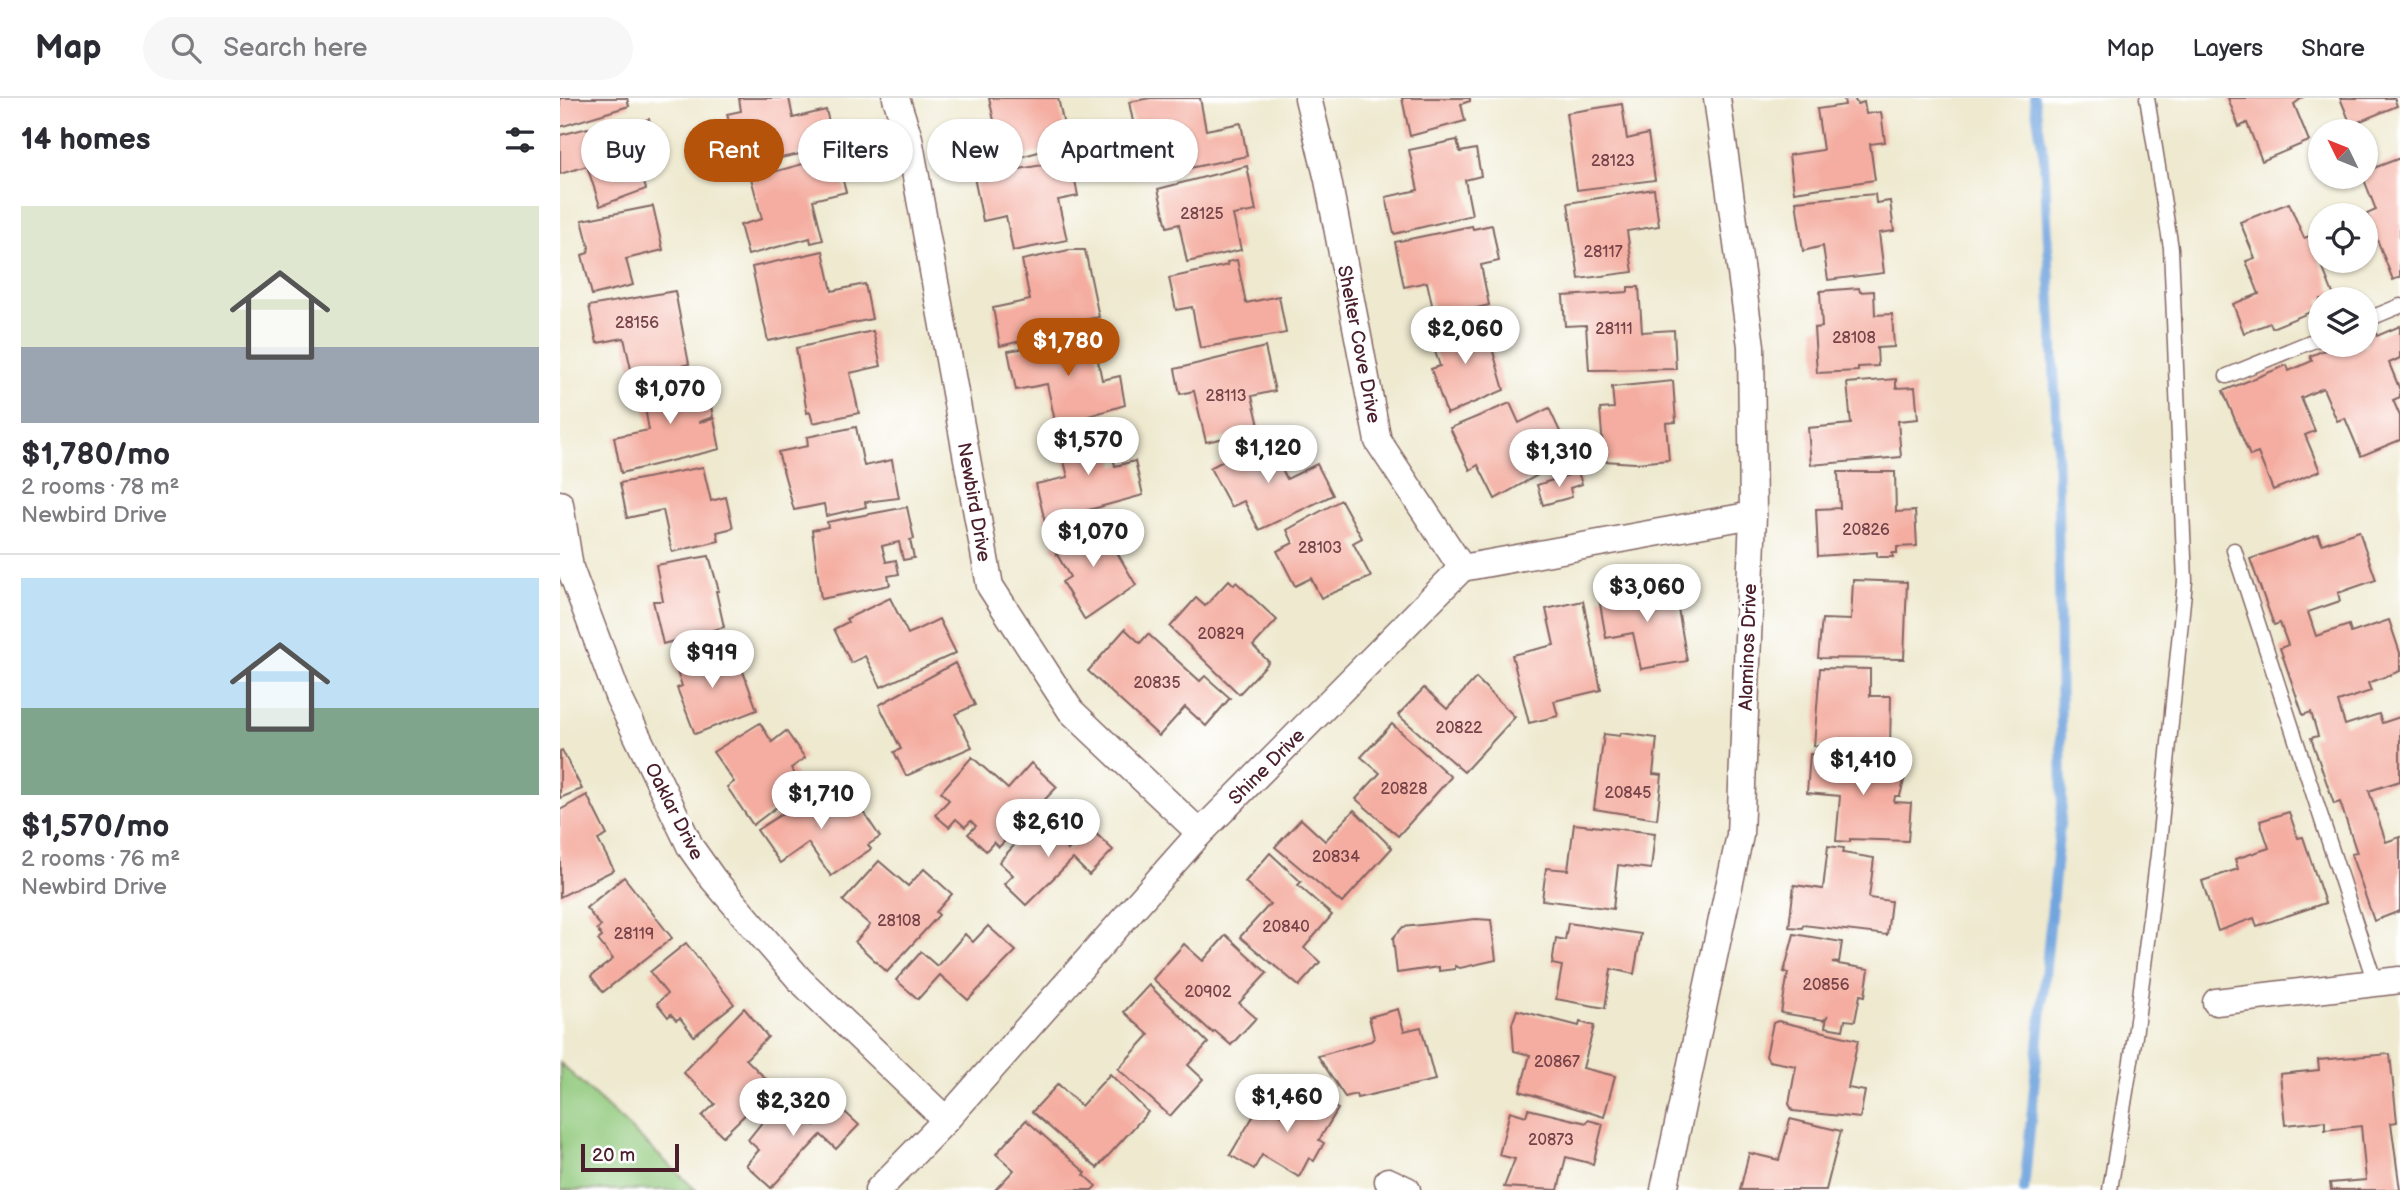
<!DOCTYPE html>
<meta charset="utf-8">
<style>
body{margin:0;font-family:"Balsamiq Sans",sans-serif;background:#f7f7f7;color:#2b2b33;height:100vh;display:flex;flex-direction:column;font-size:26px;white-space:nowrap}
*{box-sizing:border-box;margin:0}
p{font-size:23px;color:#7c7c81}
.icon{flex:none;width:38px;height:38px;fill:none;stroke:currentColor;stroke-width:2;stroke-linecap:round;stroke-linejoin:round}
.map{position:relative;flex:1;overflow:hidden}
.panel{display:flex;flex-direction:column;background:#fff;width:560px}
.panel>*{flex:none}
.top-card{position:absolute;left:21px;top:21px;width:665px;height:63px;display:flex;gap:14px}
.needle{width:46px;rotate:313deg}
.buttons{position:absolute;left:1748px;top:21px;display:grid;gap:14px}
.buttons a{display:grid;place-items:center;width:70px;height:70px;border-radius:50%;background:#fff;box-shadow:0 2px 5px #0004;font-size:35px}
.scale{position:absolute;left:21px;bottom:18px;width:98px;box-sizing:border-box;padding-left:7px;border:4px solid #4a1f2b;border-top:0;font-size:19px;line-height:24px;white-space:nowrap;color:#4a1f2b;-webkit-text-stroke:5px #fff;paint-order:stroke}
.price{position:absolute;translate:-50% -60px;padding:0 16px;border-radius:24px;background:#fff;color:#222;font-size:23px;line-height:46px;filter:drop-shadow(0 2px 4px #0008)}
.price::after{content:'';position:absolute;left:50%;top:42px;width:21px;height:16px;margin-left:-10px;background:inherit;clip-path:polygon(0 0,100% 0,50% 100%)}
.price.on{background:#b45309;color:#fff}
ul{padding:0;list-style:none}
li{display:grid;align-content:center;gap:14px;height:371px;padding:0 21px}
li+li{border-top:2px solid #e1e1e2}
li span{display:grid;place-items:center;height:217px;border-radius:0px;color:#555}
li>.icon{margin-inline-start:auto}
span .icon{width:126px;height:126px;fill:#fffc;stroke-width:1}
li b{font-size:30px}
h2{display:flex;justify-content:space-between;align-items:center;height:84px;padding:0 21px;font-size:30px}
.pill{padding:0 24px;border-radius:32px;background:#fff;box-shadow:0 2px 5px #0004;font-size:24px;line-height:63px}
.pill.on{background:#b45309;color:#fff}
header{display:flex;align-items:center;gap:42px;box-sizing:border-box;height:98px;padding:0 35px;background:#fff;border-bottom:2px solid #e1e1e2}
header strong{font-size:33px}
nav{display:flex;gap:38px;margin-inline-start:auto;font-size:24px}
.search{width:490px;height:63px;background:#f7f7f7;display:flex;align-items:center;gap:18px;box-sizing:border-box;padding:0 24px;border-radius:38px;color:#7c7c81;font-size:26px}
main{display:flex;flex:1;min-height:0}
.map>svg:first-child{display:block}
</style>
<header>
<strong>Map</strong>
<div class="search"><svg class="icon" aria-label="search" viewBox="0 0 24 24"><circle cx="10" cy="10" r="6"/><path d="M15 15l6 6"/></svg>Search here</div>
<nav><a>Map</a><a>Layers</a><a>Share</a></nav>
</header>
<main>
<section class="panel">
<h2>14 homes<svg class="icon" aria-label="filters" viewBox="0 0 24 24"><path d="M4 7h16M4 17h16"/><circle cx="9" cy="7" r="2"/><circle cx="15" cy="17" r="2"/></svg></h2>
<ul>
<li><span style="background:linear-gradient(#dfe7d0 65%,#9aa5b1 0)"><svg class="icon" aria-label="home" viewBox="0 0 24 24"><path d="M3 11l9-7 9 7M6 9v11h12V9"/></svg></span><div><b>$1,780/mo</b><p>2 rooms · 78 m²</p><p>Newbird Drive</p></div></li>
<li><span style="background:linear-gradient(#bfe0f5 60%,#7fa58c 0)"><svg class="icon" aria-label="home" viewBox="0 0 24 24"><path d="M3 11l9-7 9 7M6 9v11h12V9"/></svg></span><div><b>$1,570/mo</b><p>2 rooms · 76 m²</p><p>Newbird Drive</p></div></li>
</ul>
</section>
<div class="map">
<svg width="1840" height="1092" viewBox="0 0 1840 1092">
<rect width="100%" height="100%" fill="#fff"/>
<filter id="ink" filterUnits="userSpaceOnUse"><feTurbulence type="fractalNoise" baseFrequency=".0143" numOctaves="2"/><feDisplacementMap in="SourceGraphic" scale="14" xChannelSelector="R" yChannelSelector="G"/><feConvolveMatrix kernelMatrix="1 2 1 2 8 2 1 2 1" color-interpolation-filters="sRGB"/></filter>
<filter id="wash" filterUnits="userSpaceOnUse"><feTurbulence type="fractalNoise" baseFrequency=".00686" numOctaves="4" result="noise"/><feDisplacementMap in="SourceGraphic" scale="28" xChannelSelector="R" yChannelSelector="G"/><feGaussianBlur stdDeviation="1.57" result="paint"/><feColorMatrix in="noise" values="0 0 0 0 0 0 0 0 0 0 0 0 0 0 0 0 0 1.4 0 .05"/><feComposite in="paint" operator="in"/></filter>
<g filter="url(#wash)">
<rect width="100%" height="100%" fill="#eee9cf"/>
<!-- green -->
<path fill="#91c97d" stroke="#6e7454" stroke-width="2" d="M0 965 136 1092H0Z"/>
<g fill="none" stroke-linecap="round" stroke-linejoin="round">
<!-- stream -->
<path stroke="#72a5de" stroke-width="10" d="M1464 1092 1502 706 1497 333 1484 59 1474 0"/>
</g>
<g id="blocks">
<!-- building -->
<g fill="#f4ada0">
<path d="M0 0H67L69 8 0 29Z"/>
<path d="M179 0H229L233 20 266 12 275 49 180 68 167 16 181 13Z"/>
<path d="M429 0H498L508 46 412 72 404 34 435 27Z"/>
<path d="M590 0H640L646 32 681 25 687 58 606 75 599 38 577 43 569 4Z"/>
<path d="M842 0H910V3L901 6 905 23 850 38Z"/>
<path d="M1294 0 1297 6 1304 4 1306 16 1321 14 1325 44 1310 46 1315 82 1234 94 1229 57 1263 52 1257 11 1285 7 1284 1Z"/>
<path d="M1668 0H1742L1734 6 1749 43 1702 63 1687 25 1679 29Z"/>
<path d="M1780 0H1834L1837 8 1791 27Z"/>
<path d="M1062 6 1067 41 1088 36 1095 82 1017 92 1006 15Z"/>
<path d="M89 21 98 49 75 56 86 91 40 108 27 68 0 76V37L28 30 31 37Z"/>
<path d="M897 42 900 54 916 51 921 78 905 82 912 117 834 136 826 99 858 92 849 52Z"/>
<path d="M276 57 286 94 253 102 263 142 251 145 250 140 188 157 180 127 202 121 191 80Z"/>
<path d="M1840 60V179L1833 182 1807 116 1816 112 1803 79H1806V73Z"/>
<path d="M511 62 518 98 498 102 507 142 453 153 446 118 423 123 414 79Z"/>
<path d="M687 68 696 113 673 117 681 152 627 164 619 126 607 129 598 91Z"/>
<path d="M1094 91 1099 128 1067 133 1073 174 1019 181 1008 105Z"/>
<path d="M1315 96 1316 105 1330 103 1334 133 1319 135 1324 175 1268 182 1263 148 1243 153 1236 103Z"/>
<path d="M1729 105 1744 140 1750 138 1775 201H1760V210L1712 230 1710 225 1684 235 1673 206 1699 196 1686 163 1695 160 1680 124Z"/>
<path d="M93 108 103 152 66 161 73 187 32 197 22 157 28 155 29 149 22 122Z"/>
<path d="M932 127 939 163 921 167 929 207 875 220 867 184 844 189 835 144 912 128 913 131Z"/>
<path d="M509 152H525L539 219 523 222 524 228 440 248 433 210 470 202 462 162Z"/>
<path d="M263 153 272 193 305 186 312 221 208 243 192 169Z"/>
<path d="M677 162 686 205 719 198 726 235 640 250 632 209 616 212 609 180 668 167 667 164Z"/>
<path d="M1068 189H1079L1082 234 1114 232 1116 271 1029 272 1026 227 1005 228 1003 198 1068 194Z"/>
<path d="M1299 190 1300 194 1314 193 1315 217 1332 216 1334 249 1317 250 1318 268 1298 269V273L1257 275 1254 230 1262 229 1260 193Z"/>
<path d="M115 193 129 266 73 280 64 240 37 245 29 208Z"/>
<path d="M920 221 928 244 930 243 944 292 887 316 871 271 880 268 869 236Z"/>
<path d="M1840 228V260L1829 265 1840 292V299L1833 302 1840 318V342L1801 358 1785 320 1777 323 1763 290 1741 300 1755 333 1745 337 1760 373 1713 392 1698 355 1690 358 1663 293 1727 267 1729 273 1752 263 1750 258 1777 247H1806V235L1814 232 1817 238Z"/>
<path d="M313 233 321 268 290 275 299 315 253 325 250 314 247 315 236 250Z"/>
<path d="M533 239 542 282 560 278 565 307 496 328 487 286 456 292 448 253Z"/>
<path d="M705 249 715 293 692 298 700 332 646 344 634 293 620 296 615 271Z"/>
<path d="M129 279 131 289 147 286 153 319 139 324 154 321 160 351 61 375 54 339 89 332 81 288Z"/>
<path d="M1336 281V290L1355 289 1358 321 1338 323 1341 359 1251 367 1248 330 1291 326 1287 285Z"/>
<path d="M1113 283 1116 324 1106 325 1109 362 1075 365 1044 363 1040 311 1054 310 1052 289Z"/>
<path d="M950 305 959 325 989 310 1002 338 986 345 995 363 992 369 935 401 918 367 910 372 890 330Z"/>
<path d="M546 327 555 368 575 363 583 397 485 424 476 386 508 379 498 339Z"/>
<path d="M296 329 304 368 332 362 339 400 305 404 306 409 266 418 264 406 234 412 218 354 248 348 247 339Z"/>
<path d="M706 340 727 381 757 366 773 397 699 432 684 403 671 409 650 370Z"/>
<path d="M143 369 151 403 166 399 173 430 157 434 159 443 112 454 103 412 67 420 60 385Z"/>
<path d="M1018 374 1022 386 1010 390 1012 399 983 407 977 387Z"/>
<path d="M1278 374H1335L1336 414 1355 413 1357 448 1337 449V455H1332L1333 459H1317V454L1258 458 1256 411 1280 410Z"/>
<path d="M781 402 802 440 793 445 811 479 761 500 751 480 735 488 717 453 733 445 727 432Z"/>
<path d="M347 409 354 441 350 442 354 460 343 462 339 444 322 448 326 464 336 462 339 476 328 478 330 487 261 501 252 432 268 429 267 424Z"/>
<path d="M538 422 576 487 525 522 502 484 510 479 492 448Z"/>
<path d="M1799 433 1816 482 1778 495 1780 503 1748 514 1756 538 1789 527 1791 535 1829 522 1840 555V573L1808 585 1811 593 1778 604 1785 627 1819 616 1822 625 1840 619V683L1809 693 1826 744 1840 739V813L1814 823 1791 756 1797 755 1780 704 1774 706 1751 640 1758 638 1751 614 1743 617 1720 550 1728 547 1720 525 1714 527 1690 461 1758 437 1762 446Z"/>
<path d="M149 458 159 493H156L164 529 103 546 93 503H103L96 467Z"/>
<path d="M669 482 674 487 676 484 717 522 693 548 709 564 679 596 610 529 636 500 645 508Z"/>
<path d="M1293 482 1347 484 1344 561 1258 560 1262 521 1291 522Z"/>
<path d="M1114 487 1127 563 1081 571 1073 535 1046 540 1039 500Z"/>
<path d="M330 500 348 536 379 521 396 555 321 589 305 558 291 565 274 531 288 524 286 521Z"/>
<path d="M1023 503 1041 592 994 603 998 618 969 625 952 557 994 547 986 511Z"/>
<path d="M565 531 580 545 588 536 640 583 645 578 670 600 646 628 625 609 599 638 528 573Z"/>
<path d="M151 547 161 573 181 568 197 612 135 636 117 590 122 588 113 562Z"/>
<path d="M395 565 415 607 395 616 412 649 346 678 334 654 341 651 319 607Z"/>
<path d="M1260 570 1310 571V598H1331L1330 650 1254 648Z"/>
<path d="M916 580 955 619 904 674 838 617 864 590 887 611Z"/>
<path d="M200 625 212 644 226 633 245 660 231 670 243 689 193 727 167 689 174 684 153 654Z"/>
<path d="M832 626 891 679 838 738 796 701 820 675 801 659Z"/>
<path d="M1061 635 1097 640 1093 676 1102 677 1097 721 1034 711 1044 636 1060 638Z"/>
<path d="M2 652 22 691 0 700V653Z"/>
<path d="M1250 656 1337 666 1343 662 1347 671 1340 698H1335L1334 704 1351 705 1348 743 1290 741V744L1276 743 1280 698 1247 695Z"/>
<path d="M412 659 448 691 471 665 497 689 439 749 434 744 426 753 408 736 416 728 411 723 405 729 396 721 389 729 375 717 389 702 381 694Z"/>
<path d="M267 687 284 712 296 703 320 739 308 747 311 751 271 778 248 745 220 765 197 732Z"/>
<path d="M27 697 47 737 38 742 54 772 0 799V712Z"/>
<path d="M794 712 832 750 782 805 715 749 741 721 765 743Z"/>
<path d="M1729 714 1738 740 1743 739 1765 805 1697 828 1694 820 1658 833 1642 783 1678 771 1675 761 1709 750 1700 723Z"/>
<path d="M477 722 508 752 530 730 553 752 529 777 513 761 466 807 444 786 453 777 439 764Z"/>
<path d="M1014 726 1095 735 1091 771 1058 767 1053 811 982 802 986 770 1008 772Z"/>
<path d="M1268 748 1284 750 1283 755 1314 760 1309 800 1331 803 1327 837 1243 827 1242 830 1229 829 1234 787 1263 791Z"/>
<path d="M710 755 741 784 738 787 772 817 744 850 760 864 739 888 680 839 710 806 685 784Z"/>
<path d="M319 763 348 788 364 771 392 796 376 814 379 817 327 874 295 844 310 827 283 803Z"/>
<path d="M64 779 112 840 43 894 31 878 53 861 38 842 42 839 37 831 41 828 26 810Z"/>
<path d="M916 821 931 822 936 862 900 870 895 868V871L879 873V869L837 875 833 840 843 829Z"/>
<path d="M1008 825 1081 836 1074 876 1051 871 1045 910 996 901 1002 868 992 866 996 840 1005 842Z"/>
<path d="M428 828 456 853 408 902 380 877 358 901 336 882 361 854 377 868 405 836 413 844Z"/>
<path d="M1234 836 1282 844 1279 864 1272 865 1309 871 1305 898 1300 897 1295 923 1285 922 1283 932 1265 929 1267 919 1264 922 1221 915 1228 875 1224 874Z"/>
<path d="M666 837 707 875 679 905 696 920 671 947 655 933 653 935 593 881 624 846 643 863Z"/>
<path d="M126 845 174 906 134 938 120 920 116 922 111 916 108 919 97 905 107 896 90 874Z"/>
<path d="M589 887 648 945 628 967 643 981 610 1018 558 971 589 937 564 914Z"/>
<path d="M184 910 208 939 186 961 217 992 198 1012 194 1008 163 1038 142 1018 155 1006 123 974Z"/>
<path d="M838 911 844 933 861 929 875 982 797 1000 796 996 785 999 758 958 811 943 814 940 809 919Z"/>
<path d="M957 912 1019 928 1020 924 1034 928 1023 970 1055 978 1044 1019 960 993 970 957 954 953 952 926Z"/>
<path d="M1218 923 1298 942 1288 990 1305 993 1300 1020 1233 1013 1229 1006 1236 968 1209 963 1206 958 1213 925Z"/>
<path d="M1830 956 1837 1024 1831 1025 1840 1092H1771L1770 1085 1806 1082 1801 1028 1765 1032V1023L1725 1027 1720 976 1759 972 1758 962Z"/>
<path d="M550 976 588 1014 537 1070 472 1014 498 986 521 1008Z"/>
<path d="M740 988 778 1011 759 1042 764 1045 754 1063 749 1060 739 1079 702 1057 694 1071 670 1057 697 1012 706 1017 711 1010 722 1017Z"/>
<path d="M223 998 255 1027 275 1005 299 1027 276 1051 261 1037 211 1090 186 1067 199 1052 188 1042Z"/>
<path d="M968 1011 1027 1025 1028 1022 1043 1026 1033 1066 1006 1059 998 1092 944 1089 955 1061 939 1057 950 1013 966 1018Z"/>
<path d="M1230 1021 1281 1033 1266 1092H1180L1189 1055 1219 1062Z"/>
<path d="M466 1022 526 1075 524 1077 536 1088 532 1092H435L454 1072 436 1056Z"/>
</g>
</g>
</g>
<g filter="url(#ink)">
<use href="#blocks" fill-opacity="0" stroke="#836664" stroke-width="2"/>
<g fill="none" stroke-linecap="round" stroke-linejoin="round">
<!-- lane casing -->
<g stroke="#836664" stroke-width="17">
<g id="lane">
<path d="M1806 222 1840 208"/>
<path d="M1667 278 1760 240"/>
<path d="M1674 452 1815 885"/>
<path d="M1550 1092 1575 938 1598 756 1625 483 1611 150 1587 0"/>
</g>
</g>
<!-- street casing -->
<g stroke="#836664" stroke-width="29">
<g id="street">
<path d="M336 0 349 40 430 488 511 613 640 735"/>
<path d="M748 0 768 82 818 343 902 470"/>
<path d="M0 406 10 470 58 598 131 750 153 781 240 882 386 1022"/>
<path d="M1656 904 1840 882"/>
<path d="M828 1083 847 1092"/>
<path d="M318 1092 386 1022 640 735 902 470 1193 417"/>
<path d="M1104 1092 1180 737 1193 417 1191 248 1157 0"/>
</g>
</g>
<!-- lane -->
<use href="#lane" stroke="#fff" stroke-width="14"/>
<!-- street -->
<use href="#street" stroke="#fff" stroke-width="26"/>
</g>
</g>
<g text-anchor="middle" stroke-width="7" stroke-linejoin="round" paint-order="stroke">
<!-- number labels -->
<g font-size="16" fill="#744248">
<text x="1053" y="68">28123</text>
<text x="642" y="121">28125</text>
<text x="1043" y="159">28117</text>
<text x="77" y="230">28156</text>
<text x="1054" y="236">28111</text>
<text x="1294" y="245">28108</text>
<text x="666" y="303">28113</text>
<text x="1306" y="437">20826</text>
<text x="760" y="455">28103</text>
<text x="661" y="541">20829</text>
<text x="597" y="590">20835</text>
<text x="899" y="635">20822</text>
<text x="844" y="696">20828</text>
<text x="1068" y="700">20845</text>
<text x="776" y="764">20834</text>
<text x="339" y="828">28108</text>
<text x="726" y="834">20840</text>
<text x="74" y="841">28119</text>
<text x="1266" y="892">20856</text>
<text x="648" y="899">20902</text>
<text x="997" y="969">20867</text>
<text x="991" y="1047">20873</text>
</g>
<!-- street labels -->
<g font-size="19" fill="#4a1f2b" stroke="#fff">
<text transform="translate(800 246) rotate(79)" y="7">Shelter Cove Drive</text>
<text transform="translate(415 404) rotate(80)" y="7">Newbird Drive</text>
<text transform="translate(1187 549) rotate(-88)" y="7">Alaminos Drive</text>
<text transform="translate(706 668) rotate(-45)" y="7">Shine Drive</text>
<text transform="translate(115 713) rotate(63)" y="7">Oaklar Drive</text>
</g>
</g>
</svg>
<div class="buttons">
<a><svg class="needle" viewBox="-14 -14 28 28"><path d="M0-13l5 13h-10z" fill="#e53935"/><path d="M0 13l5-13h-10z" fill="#7c7c81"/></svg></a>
<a><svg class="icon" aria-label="locate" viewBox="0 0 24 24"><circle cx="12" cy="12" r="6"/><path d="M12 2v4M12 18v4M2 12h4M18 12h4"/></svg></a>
<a><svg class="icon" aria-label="layers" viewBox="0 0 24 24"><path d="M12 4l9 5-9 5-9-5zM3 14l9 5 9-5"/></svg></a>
</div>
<div class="scale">20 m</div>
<b class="price" style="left:905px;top:268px">$2,060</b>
<b class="price on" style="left:508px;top:280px">$1,780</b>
<b class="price" style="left:110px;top:328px">$1,070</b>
<b class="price" style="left:528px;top:379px">$1,570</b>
<b class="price" style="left:708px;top:387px">$1,120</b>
<b class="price" style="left:999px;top:391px">$1,310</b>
<b class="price" style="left:533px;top:471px">$1,070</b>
<b class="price" style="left:1087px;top:526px">$3,060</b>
<b class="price" style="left:152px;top:592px">$919</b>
<b class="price" style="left:1303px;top:699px">$1,410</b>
<b class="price" style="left:261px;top:733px">$1,710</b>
<b class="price" style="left:488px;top:761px">$2,610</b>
<b class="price" style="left:727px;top:1036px">$1,460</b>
<b class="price" style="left:233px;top:1040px">$2,320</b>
<div class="top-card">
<a class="pill">Buy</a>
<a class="pill on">Rent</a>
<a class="pill">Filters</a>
<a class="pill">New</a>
<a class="pill">Apartment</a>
</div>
</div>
</main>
